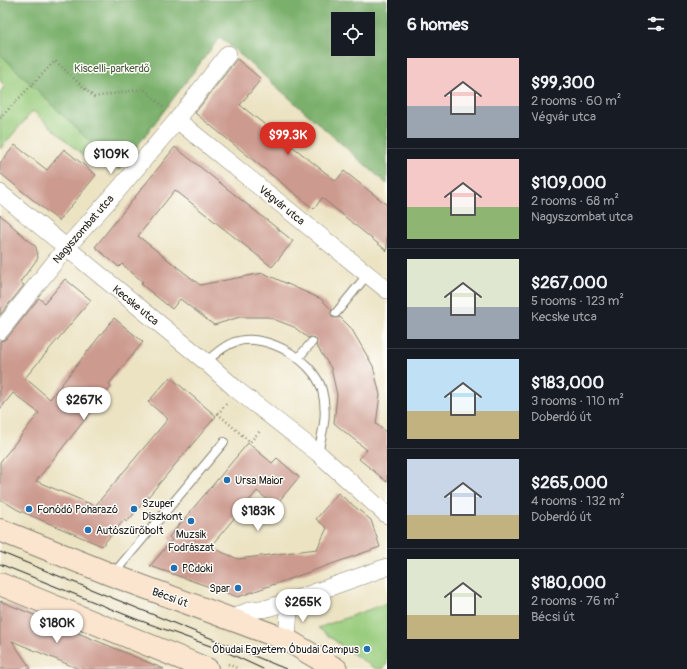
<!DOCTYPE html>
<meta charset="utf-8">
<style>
body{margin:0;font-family:Pangolin,sans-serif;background:#242831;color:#f1f3f6;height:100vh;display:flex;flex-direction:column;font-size:15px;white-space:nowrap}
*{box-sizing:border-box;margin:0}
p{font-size:13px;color:#9ea1a6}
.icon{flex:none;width:22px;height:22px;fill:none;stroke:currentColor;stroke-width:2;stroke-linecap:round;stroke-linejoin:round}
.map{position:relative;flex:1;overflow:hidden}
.panel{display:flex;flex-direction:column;background:#171b24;width:300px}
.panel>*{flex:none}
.tools{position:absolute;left:331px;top:12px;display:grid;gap:8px}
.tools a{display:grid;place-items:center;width:44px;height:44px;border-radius:0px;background:#171b24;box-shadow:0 4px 16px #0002;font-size:20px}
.price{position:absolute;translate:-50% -34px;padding:0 9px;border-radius:14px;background:#fff;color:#222;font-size:13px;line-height:26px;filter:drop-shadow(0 1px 2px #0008)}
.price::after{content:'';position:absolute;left:50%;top:24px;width:12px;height:9px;margin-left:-6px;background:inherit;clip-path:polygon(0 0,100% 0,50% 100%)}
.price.on{background:#d93025;color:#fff}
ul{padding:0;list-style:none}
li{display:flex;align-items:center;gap:12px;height:100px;padding:0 20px}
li+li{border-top:1px solid #363941}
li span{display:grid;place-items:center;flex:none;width:112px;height:80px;border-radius:0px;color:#555}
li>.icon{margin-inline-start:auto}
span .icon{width:48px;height:48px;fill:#fffc;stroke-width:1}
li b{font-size:17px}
h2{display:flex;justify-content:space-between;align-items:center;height:48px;padding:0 20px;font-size:17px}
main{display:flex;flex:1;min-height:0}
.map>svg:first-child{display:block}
</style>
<main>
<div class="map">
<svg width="387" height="669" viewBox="0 0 387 669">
<rect width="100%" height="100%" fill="#fdfcf7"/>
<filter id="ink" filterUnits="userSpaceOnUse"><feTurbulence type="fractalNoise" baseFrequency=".025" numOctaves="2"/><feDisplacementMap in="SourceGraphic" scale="8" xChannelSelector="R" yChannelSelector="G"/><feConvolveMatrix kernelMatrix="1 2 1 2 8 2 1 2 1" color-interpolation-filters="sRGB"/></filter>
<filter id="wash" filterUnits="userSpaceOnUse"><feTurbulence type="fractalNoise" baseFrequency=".012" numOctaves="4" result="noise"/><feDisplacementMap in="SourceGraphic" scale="16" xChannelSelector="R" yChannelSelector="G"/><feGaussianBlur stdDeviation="0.9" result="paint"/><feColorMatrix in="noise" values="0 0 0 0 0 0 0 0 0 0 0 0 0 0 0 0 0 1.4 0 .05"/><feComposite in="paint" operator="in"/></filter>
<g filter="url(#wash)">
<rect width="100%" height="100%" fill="#ece3c3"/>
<!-- green -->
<g fill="#99cc7d" stroke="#5a744c">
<path d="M49 0 170 82 96 167 33 111 0 149V92L5 86 0 81V57Z"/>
<path d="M387 603V664L383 669H376L350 652 318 628Z"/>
</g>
<!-- forest -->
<path fill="#7ab06c" stroke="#4b6644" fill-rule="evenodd" d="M0 0H387V184L220 37 119 170 0 54ZM338 19H368V49H338Z"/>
<g id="blocks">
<!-- building -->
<g fill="#cc9a8e">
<path d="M237 59 261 79 240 105 336 181 344 171 387 205V251L322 198 314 209 195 113Z"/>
<path d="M15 145 47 170 64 149 96 175 59 221 0 173V163Z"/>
<path d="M175 147 293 241 272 267 175 190 138 236 200 285 263 273 321 299 332 310 331 312 332 317 336 318 340 317 351 328 373 366 380 395 376 424 387 433V482L359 459 367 450 334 423 337 395 331 368 316 345 317 341 315 338 311 337 308 338 294 327 268 317H240L214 325 180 299 172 309 141 284 143 282 122 264 119 267 95 247Z"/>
<path d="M0 215 36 247 38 258 20 282 24 285 0 315Z"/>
<path d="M65 279 91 300 25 378 50 399 114 318 143 342 109 384 111 387 36 481 95 506 168 419 148 402 170 377 216 416 127 522 124 520 102 546 18 510 0 499V462L39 413 13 393 0 409V341L4 340 8 337 39 298 45 303Z"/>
<path d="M248 443 272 463 277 458 299 477 275 506 257 491 210 547 238 559 317 549 327 528 316 519 338 493 371 520 380 547 238 597 150 566 172 540 169 537Z"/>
<path d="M0 601 95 640 164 669H79L12 641 31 669H0Z"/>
</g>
</g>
</g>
<g filter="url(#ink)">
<use href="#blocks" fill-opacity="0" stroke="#848070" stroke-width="1"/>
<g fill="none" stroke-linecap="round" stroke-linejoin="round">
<!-- lane casing -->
<g stroke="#848070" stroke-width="10">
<g id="lane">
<path d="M336 313 368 274"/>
<path d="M298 358 312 342"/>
<path d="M206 362C215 354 227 343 239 341 269 334 314 361 322 390 328 414 323 430 318 453"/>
<path d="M114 573 224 442"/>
</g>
</g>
<!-- street casing -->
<g stroke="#848070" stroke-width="18">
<g id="street">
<path d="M177 120 387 290"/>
<path d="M0 193 206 362 237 390 318 453 387 515"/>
<path d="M0 331 66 248 118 190 177 120 228 54"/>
<path d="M230 619 251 610 268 608 299 598 387 567"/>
<path d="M287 640 289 610 299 598"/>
</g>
</g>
<!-- secondary casing -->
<g stroke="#848070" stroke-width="24">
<g id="secondary">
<path d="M0 530 112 575 287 640 336 669"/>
<path d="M0 584 207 669"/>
</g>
</g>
<!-- path -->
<g stroke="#848070" stroke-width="2.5" stroke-dasharray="1 3" stroke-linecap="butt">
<path d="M0 118 55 61 94 97 144 89 163 107"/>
<path d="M226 404 218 414 250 442 260 431"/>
<path d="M228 664 239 669"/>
</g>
<!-- lane -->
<use href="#lane" stroke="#fff" stroke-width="8"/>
<!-- street -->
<use href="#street" stroke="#fff" stroke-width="17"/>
<!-- secondary -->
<use href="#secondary" stroke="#fbe5cf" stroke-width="22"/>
<!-- tram -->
<g stroke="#1c1c1c" stroke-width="1">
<path d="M0 552 286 669"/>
<path d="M0 564 136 619 224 651 263 669"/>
</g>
</g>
</g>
<!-- markers -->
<g fill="#1f6fb2" stroke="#fdfcf7" stroke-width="1.5">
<circle cx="227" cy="480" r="4"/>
<circle cx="29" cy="509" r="4"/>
<circle cx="134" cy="509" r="4"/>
<circle cx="191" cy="521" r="4"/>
<circle cx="88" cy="530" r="4"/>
<circle cx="174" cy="568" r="4"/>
<circle cx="238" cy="588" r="4"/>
<circle cx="367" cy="649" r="4"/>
</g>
<g text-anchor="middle" stroke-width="3" stroke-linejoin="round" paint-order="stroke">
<!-- park labels -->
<g font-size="11" fill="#485a3e" stroke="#fdfcf7">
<text x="112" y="72">Kiscelli-parkerdő</text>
</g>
<!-- street labels -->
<g font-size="11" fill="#1c1c1c" stroke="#fdfcf7">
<text transform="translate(282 205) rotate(39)" y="4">Végvár utca</text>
<text transform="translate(83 229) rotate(-49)" y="4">Nagyszombat utca</text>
<text transform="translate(136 305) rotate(39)" y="4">Kecske utca</text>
<text transform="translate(170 597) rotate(20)" y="4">Bécsi út</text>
</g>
<!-- poi labels -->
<g font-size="11" fill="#1c1c1c" stroke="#fdfcf7" text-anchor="start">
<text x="235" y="484">Ursa Maior</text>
<text x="142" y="507">Szuper<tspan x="142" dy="13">Diszkont</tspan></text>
<text x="37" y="513">Fonódó Poharazó</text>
<text x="96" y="534">Autószűrőbolt</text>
<text x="191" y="538" text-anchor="middle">Muzsik<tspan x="191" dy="13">Fodrászat</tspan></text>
<text x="182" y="572">PCdoki</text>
<text x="230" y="592" text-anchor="end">Spar</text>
<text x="359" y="653" text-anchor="end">Óbudai Egyetem Óbudai Campus</text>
</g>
</g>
</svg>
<div class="tools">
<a><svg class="icon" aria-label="locate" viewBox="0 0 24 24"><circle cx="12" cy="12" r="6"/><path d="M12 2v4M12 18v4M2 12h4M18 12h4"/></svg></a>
</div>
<b class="price on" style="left:288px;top:156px">$99.3K</b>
<b class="price" style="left:111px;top:175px">$109K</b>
<b class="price" style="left:84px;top:421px">$267K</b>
<b class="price" style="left:258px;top:532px">$183K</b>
<b class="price" style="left:303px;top:623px">$265K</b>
<b class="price" style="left:57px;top:644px">$180K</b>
</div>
<section class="panel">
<h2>6 homes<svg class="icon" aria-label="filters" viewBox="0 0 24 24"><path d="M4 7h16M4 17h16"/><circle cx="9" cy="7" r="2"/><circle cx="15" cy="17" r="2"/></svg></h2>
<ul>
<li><span style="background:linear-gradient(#f6c9c9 60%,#9aa5b1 0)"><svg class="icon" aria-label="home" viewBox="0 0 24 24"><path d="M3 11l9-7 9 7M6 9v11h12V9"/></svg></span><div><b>$99,300</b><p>2 rooms · 60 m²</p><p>Végvár utca</p></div></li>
<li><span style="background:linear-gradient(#f6c9c9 60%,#8fb573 0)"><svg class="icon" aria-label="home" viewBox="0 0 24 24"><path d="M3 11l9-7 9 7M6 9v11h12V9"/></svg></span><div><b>$109,000</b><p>2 rooms · 68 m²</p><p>Nagyszombat utca</p></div></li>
<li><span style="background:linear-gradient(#dfe7d0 60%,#9aa5b1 0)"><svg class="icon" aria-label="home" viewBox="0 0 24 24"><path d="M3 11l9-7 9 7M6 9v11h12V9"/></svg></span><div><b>$267,000</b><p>5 rooms · 123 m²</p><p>Kecske utca</p></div></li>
<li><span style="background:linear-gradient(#bfe0f5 65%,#c2b280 0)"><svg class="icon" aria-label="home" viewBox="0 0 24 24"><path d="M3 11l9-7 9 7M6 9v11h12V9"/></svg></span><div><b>$183,000</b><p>3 rooms · 110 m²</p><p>Doberdó út</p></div></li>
<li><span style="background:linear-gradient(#c9d6e8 70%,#c2b280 0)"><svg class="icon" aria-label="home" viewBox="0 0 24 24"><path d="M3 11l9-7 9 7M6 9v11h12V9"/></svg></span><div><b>$265,000</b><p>4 rooms · 132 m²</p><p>Doberdó út</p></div></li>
<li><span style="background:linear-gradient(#dfe7d0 70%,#c2b280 0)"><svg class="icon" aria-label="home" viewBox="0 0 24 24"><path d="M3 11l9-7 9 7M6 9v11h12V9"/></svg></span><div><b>$180,000</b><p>2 rooms · 76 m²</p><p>Bécsi út</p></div></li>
</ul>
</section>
</main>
